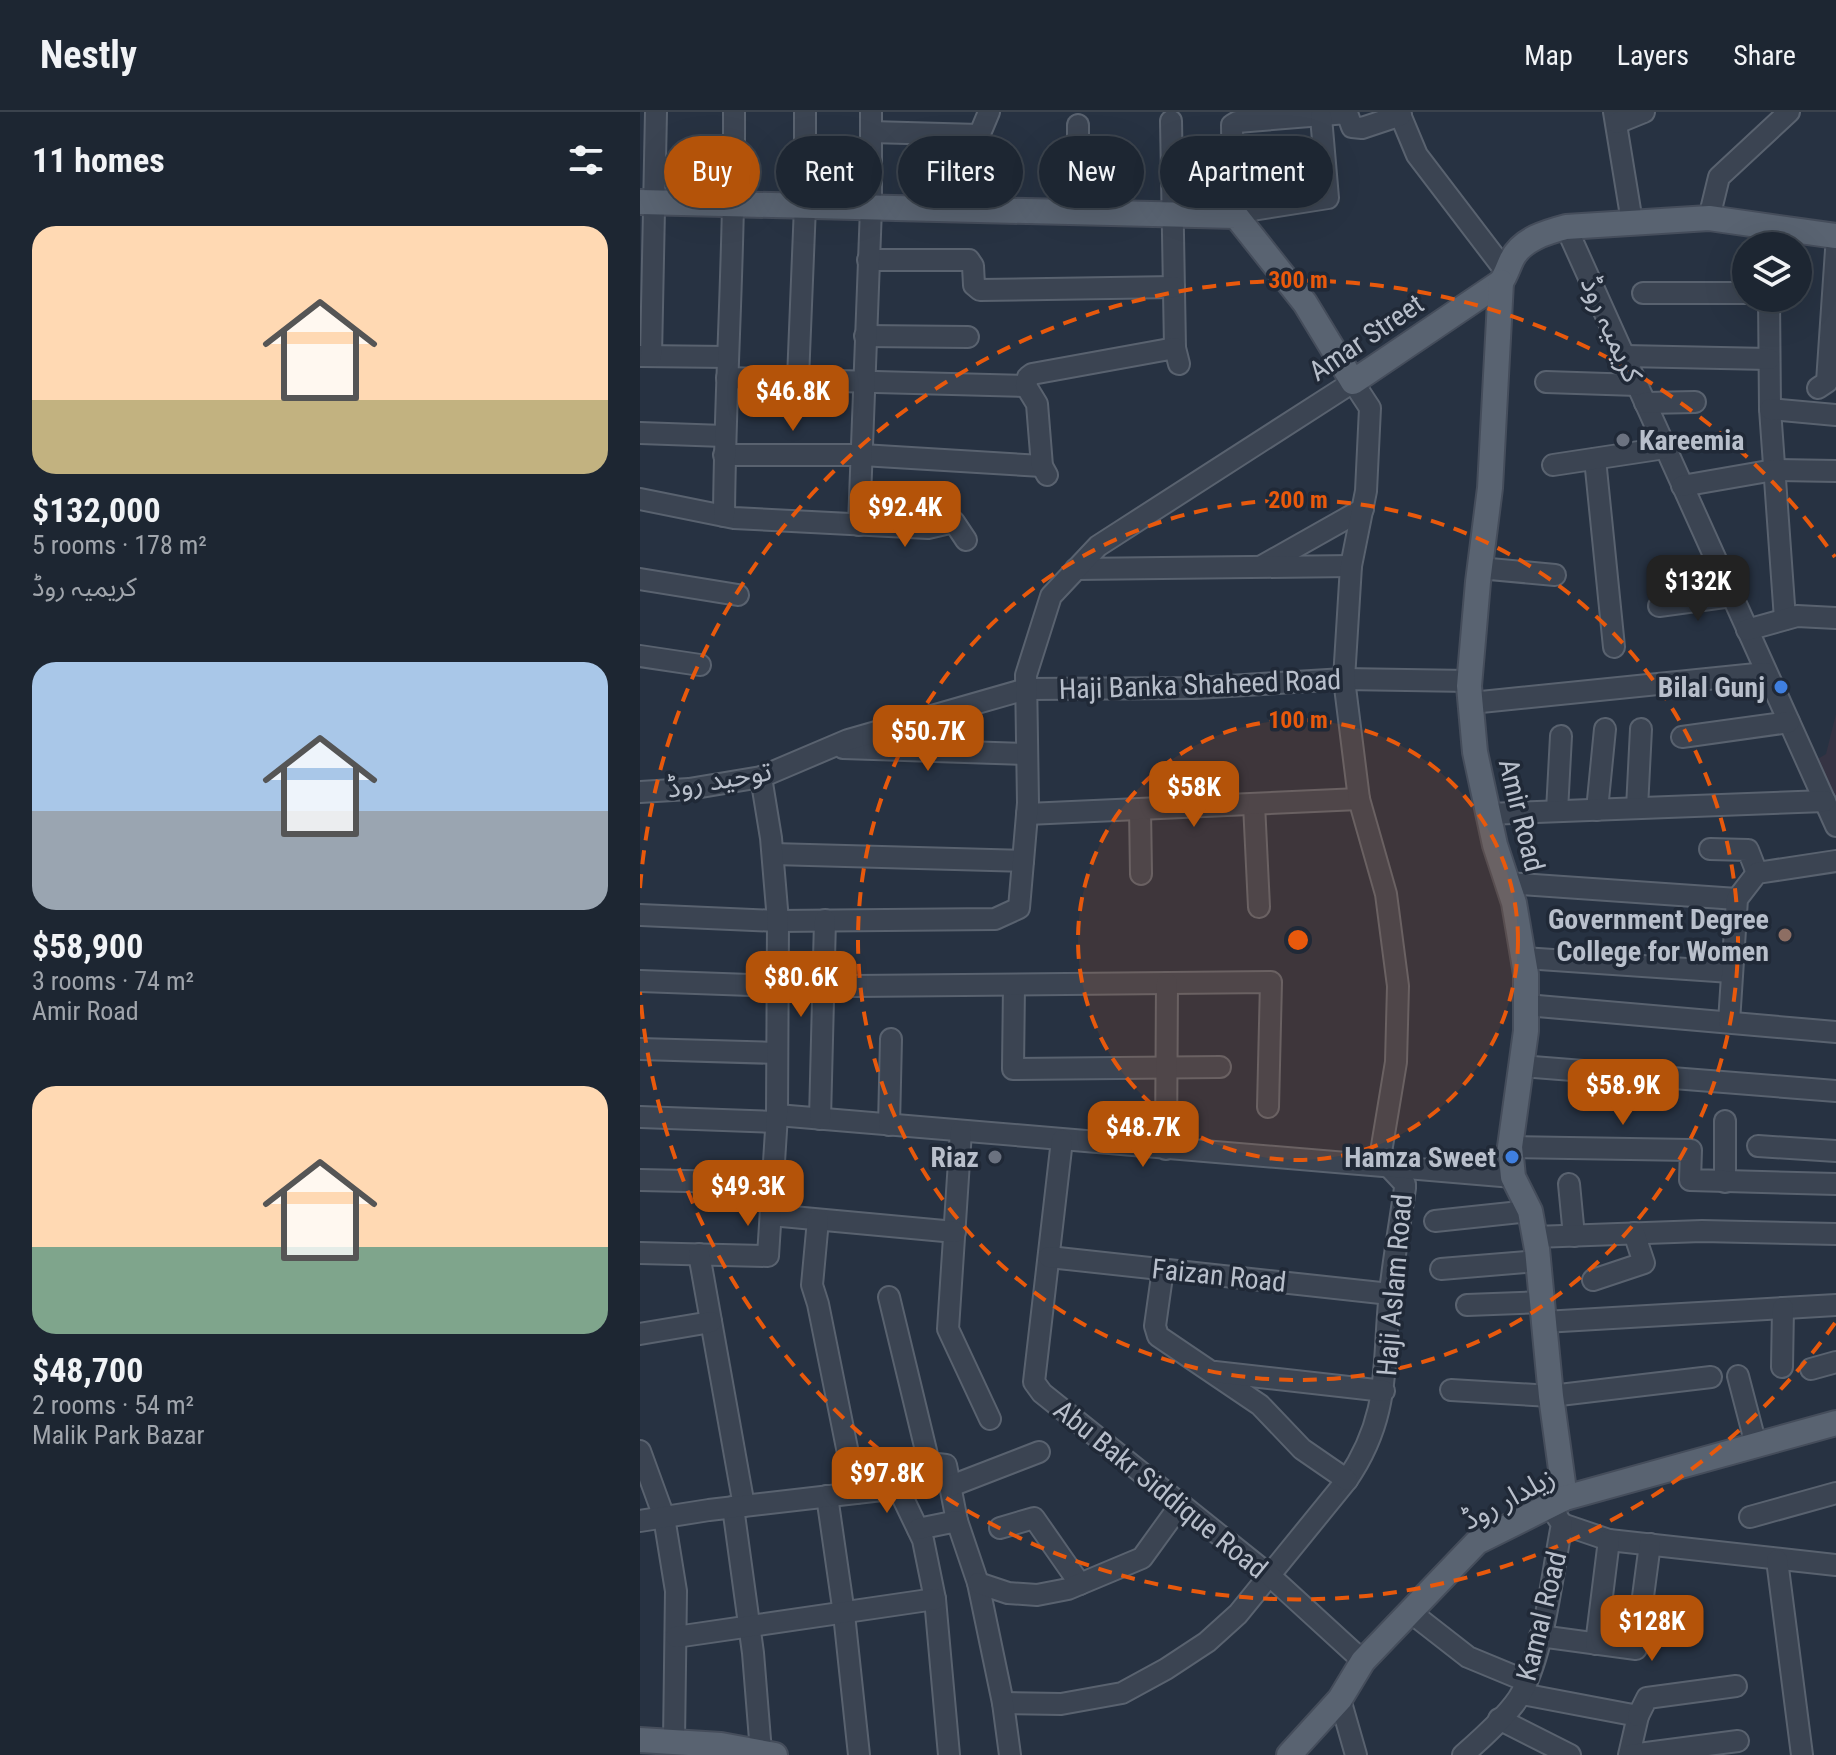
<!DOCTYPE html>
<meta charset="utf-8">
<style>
body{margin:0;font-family:"Roboto Condensed","Noto Sans Arabic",sans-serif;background:#252e3a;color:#f1f3f6;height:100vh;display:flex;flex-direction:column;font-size:30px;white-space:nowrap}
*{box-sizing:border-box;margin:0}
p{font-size:26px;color:#a0a5ac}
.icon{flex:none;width:44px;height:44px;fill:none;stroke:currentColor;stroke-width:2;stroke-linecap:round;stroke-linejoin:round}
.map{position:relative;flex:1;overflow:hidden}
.side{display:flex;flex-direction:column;background:#1d2632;width:640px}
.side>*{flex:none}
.hud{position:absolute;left:24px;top:24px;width:760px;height:72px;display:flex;gap:16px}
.fabs{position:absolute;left:1092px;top:120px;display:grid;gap:16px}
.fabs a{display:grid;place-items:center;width:80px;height:80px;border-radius:50%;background:#1d2632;box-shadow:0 8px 32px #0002,0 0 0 2px #3b434d;font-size:40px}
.price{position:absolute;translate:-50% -68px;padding:0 18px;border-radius:16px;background:#b45309;color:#fff;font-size:26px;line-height:52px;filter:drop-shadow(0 2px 4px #0008)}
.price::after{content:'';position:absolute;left:50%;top:48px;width:24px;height:18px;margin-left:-12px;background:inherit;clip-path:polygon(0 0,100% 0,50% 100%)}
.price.active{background:#222;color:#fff}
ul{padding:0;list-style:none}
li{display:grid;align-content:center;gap:16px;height:424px;padding:0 32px}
li span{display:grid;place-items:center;height:248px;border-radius:24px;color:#555}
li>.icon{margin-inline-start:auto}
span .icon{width:144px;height:144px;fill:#fffc;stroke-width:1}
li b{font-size:34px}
h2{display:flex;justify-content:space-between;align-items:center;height:96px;padding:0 32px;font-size:34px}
.tag{padding:0 28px;border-radius:36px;background:#1d2632;box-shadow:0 8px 32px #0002,0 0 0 2px #3b434d;font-size:28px;line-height:72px}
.tag.active{background:#b45309;color:#fff}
header{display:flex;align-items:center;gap:48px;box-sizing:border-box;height:112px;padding:0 40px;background:#1d2632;border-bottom:2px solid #3b434d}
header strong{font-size:38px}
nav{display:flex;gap:44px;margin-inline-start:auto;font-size:28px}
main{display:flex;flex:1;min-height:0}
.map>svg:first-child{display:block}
</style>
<header>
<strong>Nestly</strong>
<nav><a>Map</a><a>Layers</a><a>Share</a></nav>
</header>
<main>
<section class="side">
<h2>11 homes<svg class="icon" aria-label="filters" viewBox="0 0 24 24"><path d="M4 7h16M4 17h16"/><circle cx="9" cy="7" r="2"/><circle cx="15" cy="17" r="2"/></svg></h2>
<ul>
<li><span style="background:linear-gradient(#ffd9b3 70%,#c2b280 0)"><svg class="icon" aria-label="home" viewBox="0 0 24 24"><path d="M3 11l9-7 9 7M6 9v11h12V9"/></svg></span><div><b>$132,000</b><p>5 rooms · 178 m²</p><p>کریمیہ روڈ</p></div></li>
<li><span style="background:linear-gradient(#a9c7e8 60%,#9aa5b1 0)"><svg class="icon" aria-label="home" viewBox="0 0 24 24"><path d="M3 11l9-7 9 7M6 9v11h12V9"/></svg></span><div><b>$58,900</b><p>3 rooms · 74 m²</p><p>Amir Road</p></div></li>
<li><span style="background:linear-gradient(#ffd9b3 65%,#7fa58c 0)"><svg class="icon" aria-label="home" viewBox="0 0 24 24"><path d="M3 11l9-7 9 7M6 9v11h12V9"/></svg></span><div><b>$48,700</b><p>2 rooms · 54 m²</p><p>Malik Park Bazar</p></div></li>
</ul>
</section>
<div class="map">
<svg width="1196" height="1643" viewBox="0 0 1196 1643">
<rect width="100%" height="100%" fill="#273242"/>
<!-- medical -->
<path fill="#353343" d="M1196 602V714L1168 653 1186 642Z"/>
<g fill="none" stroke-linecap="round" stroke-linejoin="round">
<!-- minor casing -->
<g stroke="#59626f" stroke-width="24">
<g id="minor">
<path d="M759 0 777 43 867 161"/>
<path d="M974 0 992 110"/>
<path d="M531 9 535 236"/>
<path d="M977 11 1004 0"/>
<path d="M438 13V101"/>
<path d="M231 20 339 23"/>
<path d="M336 98V31L349 0"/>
<path d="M599 100 593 88 592 13 597 10 707 1 712 15 722 16 761 3"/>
<path d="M596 104 599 100 688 86 681 5"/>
<path d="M1069 106 1079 65 1149 0"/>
<path d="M926 115 1196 714"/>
<path d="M1127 115 1128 134"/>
<path d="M228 148H329L333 154 334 173 340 178 534 175"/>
<path d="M1003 181H1106"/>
<path d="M1129 186 1130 297 1145 507"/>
<path d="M225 224 328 225"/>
<path d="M0 244 88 245"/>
<path d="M11 244 16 0"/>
<path d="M985 244 1129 247"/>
<path d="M87 266 386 274"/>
<path d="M158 267 165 94V0"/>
<path d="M906 270 997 273"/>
<path d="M1178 276 1187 270 1196 138"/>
<path d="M1005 291 1055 290"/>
<path d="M1130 297 1196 303"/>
<path d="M0 321 84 324"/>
<path d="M84 343H222L402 354"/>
<path d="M955 347 974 535"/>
<path d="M913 353 1025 336"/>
<path d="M407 363 402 354 397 292 386 274 388 265 392 262 535 236 539 252"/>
<path d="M1042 374 1134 358 1196 359"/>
<path d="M0 387 94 406 288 416 314 410 326 428"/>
<path d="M84 404C85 269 95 135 94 0"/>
<path d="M219 413 231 96V0"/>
<path d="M622 454 723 397"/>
<path d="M839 456 915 463"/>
<path d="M436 457 711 454"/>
<path d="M0 467 98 483"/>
<path d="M1019 494 1092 484"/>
<path d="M1107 518 1157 504 1196 506"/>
<path d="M0 544 60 553"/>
<path d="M831 591 1126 561"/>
<path d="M1042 625 1149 610"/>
<path d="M203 636 387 642"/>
<path d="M0 680 49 677 121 665 208 628 386 577 556 576 704 567 829 569"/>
<path d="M614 692 619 795"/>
<path d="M997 696 1001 617"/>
<path d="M500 697 501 762"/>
<path d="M957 698 965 617"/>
<path d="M917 699 921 624"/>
<path d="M387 702 719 687"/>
<path d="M848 702 1185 689"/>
<path d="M1070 737 1108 738 1117 761"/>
<path d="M133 742 383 749"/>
<path d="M867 771 1097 787"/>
<path d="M0 803 138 809 355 807 379 796 388 691 386 563 411 484 458 434 713 270 730 296 726 379 711 454 704 567 719 687 746 782 758 874 756 950 741 1040 750 1056 765 1072V1076C760 1111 754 1145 750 1180 742 1253 752 1302 707 1368L598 1502 567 1530 526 1557 482 1581 421 1592 363 1591"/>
<path d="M883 846 1091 860"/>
<path d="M0 869 138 874"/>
<path d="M374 873 373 957 580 955"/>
<path d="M214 874 631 870 628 995"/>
<path d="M886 893 1196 920"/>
<path d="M1089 910 1097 787 1117 761 1196 749"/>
<path d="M0 937 137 941"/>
<path d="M881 954 1196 979"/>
<path d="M137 1003 873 1065"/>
<path d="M0 1005 136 1010"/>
<path d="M180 1007 185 808"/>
<path d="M1085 1009V1070"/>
<path d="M249 1013 251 927"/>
<path d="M321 1019 308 1217 350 1307"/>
<path d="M422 1028 394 1270 402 1281 628 1462 723 1549"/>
<path d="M1118 1034 1196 1039"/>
<path d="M870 1035 1051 1038 1050 1068 1196 1072"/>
<path d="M526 1037 527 871"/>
<path d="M0 1068 133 1071"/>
<path d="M929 1072 934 1124"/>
<path d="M131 1103 315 1120"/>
<path d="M178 1108 172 1173 178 1192 216 1381"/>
<path d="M795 1109 890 1099"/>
<path d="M894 1125 1062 1119 1196 1122"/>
<path d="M0 1141 128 1144 137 1003 138 809 131 726 121 665"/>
<path d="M59 1142 104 1394"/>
<path d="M409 1145 750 1182"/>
<path d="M523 1157 515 1214 518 1224 620 1293 662 1337 707 1368"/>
<path d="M801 1157 898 1149"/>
<path d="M953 1168 1004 1151 994 1121"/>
<path d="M249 1185 289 1351 306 1353 317 1409"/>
<path d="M827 1193 902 1190"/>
<path d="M904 1210 1196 1193"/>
<path d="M0 1222 71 1210"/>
<path d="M1142 1255 1143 1196"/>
<path d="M1171 1257 1196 1250"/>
<path d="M575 1260 744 1279"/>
<path d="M1098 1264 1116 1333"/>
<path d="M811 1278 911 1284 1071 1265"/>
<path d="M0 1339 24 1405 36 1479 34 1629"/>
<path d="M311 1374 399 1340"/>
<path d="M187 1384 204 1502 219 1643"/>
<path d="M93 1395 113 1541 121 1640"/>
<path d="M1110 1405 1196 1381"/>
<path d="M0 1409 69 1398 251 1377 259 1378 283 1428 295 1487 309 1643"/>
<path d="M922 1412 969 1428 1196 1453"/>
<path d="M360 1416 394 1406 440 1472"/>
<path d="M278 1417 317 1409 338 1471 363 1591 370 1643"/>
<path d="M1137 1448 1162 1643"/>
<path d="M338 1471 368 1481 397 1483 428 1477 502 1446 541 1392"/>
<path d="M769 1499 828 1545 886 1569"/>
<path d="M900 1524 996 1537 1010 1432"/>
<path d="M36 1525 295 1487"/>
<path d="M956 1532 969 1428"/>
<path d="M882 1582 998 1604 989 1643"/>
<path d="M700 1587 716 1643"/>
<path d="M998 1604 1007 1586 1096 1574"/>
<path d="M859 1607 930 1643"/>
<path d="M823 1643C839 1629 873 1598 882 1580 905 1535 912 1463 922 1412L910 1394"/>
<path d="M991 1643 1098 1629"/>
</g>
</g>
<!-- major casing -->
<g stroke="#454d5b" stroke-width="28">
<g id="major">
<path d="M0 90 596 104 665 191 713 270 861 170C866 163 868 155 872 147 882 127 907 120 926 115L1069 106 1196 124"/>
<path d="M861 170 850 376 838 470 829 574 835 640 855 733 874 791 886 862V919L870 1035 873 1065 890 1099 897 1137 911 1284 925 1386"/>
<path d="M0 1628 81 1633 135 1643"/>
<path d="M649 1643 700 1587 723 1549 837 1430 925 1386 1196 1311"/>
</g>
</g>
<!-- minor -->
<use href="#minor" stroke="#3b4452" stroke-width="20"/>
<!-- major -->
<use href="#major" stroke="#596371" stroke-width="24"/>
</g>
<!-- distance rings -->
<circle cx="658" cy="828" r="220" fill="#e8590c" fill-opacity=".12"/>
<g fill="none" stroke="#e8590c" stroke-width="4" stroke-dasharray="14 10">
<circle cx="658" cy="828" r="220"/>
<circle cx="658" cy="828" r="440"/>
<path d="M1195 1211A660 660 0 0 1 0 880M0 776A660 660 0 0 1 1195 445"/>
</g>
<!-- markers -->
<g fill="#6b7280" stroke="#202937" stroke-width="3">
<circle cx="983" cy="328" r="8"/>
<circle cx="355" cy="1045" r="8"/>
</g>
<g fill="#3f7fe0" stroke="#202937" stroke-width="3">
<circle cx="1141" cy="575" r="8"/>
<circle cx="872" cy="1045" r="8"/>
</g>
<circle fill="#8d6e63" stroke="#202937" stroke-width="3" cx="1145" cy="823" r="8"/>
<g text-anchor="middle" stroke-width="7" stroke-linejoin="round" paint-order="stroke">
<!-- street labels -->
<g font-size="28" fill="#b8bfcb" stroke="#202937">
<text transform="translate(972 217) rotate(66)" y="10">کریمیہ روڈ</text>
<text transform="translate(726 225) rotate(-34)" y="10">Amar Street</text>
<text transform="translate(560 572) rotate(-2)" y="10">Haji Banka Shaheed Road</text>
<text transform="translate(79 667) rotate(-10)" y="10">توحید روڈ</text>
<text transform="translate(882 703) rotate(76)" y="10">Amir Road</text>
<text transform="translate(579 1163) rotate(6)" y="10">Faizan Road</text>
<text transform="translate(754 1173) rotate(-85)" y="10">Haji Aslam Road</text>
<text transform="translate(521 1377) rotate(39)" y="10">Abu Bakr Siddique Road</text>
<text transform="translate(868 1386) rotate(-28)" y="10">زیلدار روڈ</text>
<text transform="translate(901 1504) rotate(-76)" y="10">Kamal Road</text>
</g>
<!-- poi labels -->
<g font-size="28" font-weight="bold" fill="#b8bfcb" stroke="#202937" text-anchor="end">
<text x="999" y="338" text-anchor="start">Kareemia</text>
<text x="1125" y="585">Bilal Gunj</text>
<text x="1129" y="817">Government Degree<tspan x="1129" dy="32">College for Women</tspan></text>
<text x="339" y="1055">Riaz</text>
<text x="856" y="1055">Hamza Sweet</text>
</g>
</g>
<circle cx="658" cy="828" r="12" fill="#e8590c" stroke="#202937" stroke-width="4"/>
<g font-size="24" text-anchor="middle" font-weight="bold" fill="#e8590c" stroke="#202937" stroke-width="7" stroke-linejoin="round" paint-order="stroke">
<text x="658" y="176">300 m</text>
<text x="658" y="396">200 m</text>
<text x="658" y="616">100 m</text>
</g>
</svg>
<div class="fabs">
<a><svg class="icon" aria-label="layers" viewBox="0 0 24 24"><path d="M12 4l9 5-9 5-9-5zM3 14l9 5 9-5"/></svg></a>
</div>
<b class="price" style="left:153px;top:321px">$46.8K</b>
<b class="price" style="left:265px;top:437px">$92.4K</b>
<b class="price active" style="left:1058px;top:511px">$132K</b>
<b class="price" style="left:288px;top:661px">$50.7K</b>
<b class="price" style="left:554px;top:717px">$58K</b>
<b class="price" style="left:161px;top:907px">$80.6K</b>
<b class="price" style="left:983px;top:1015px">$58.9K</b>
<b class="price" style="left:503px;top:1057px">$48.7K</b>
<b class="price" style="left:108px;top:1116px">$49.3K</b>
<b class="price" style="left:247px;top:1403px">$97.8K</b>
<b class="price" style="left:1012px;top:1551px">$128K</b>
<div class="hud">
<a class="tag active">Buy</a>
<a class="tag">Rent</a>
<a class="tag">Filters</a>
<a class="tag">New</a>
<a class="tag">Apartment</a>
</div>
</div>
</main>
